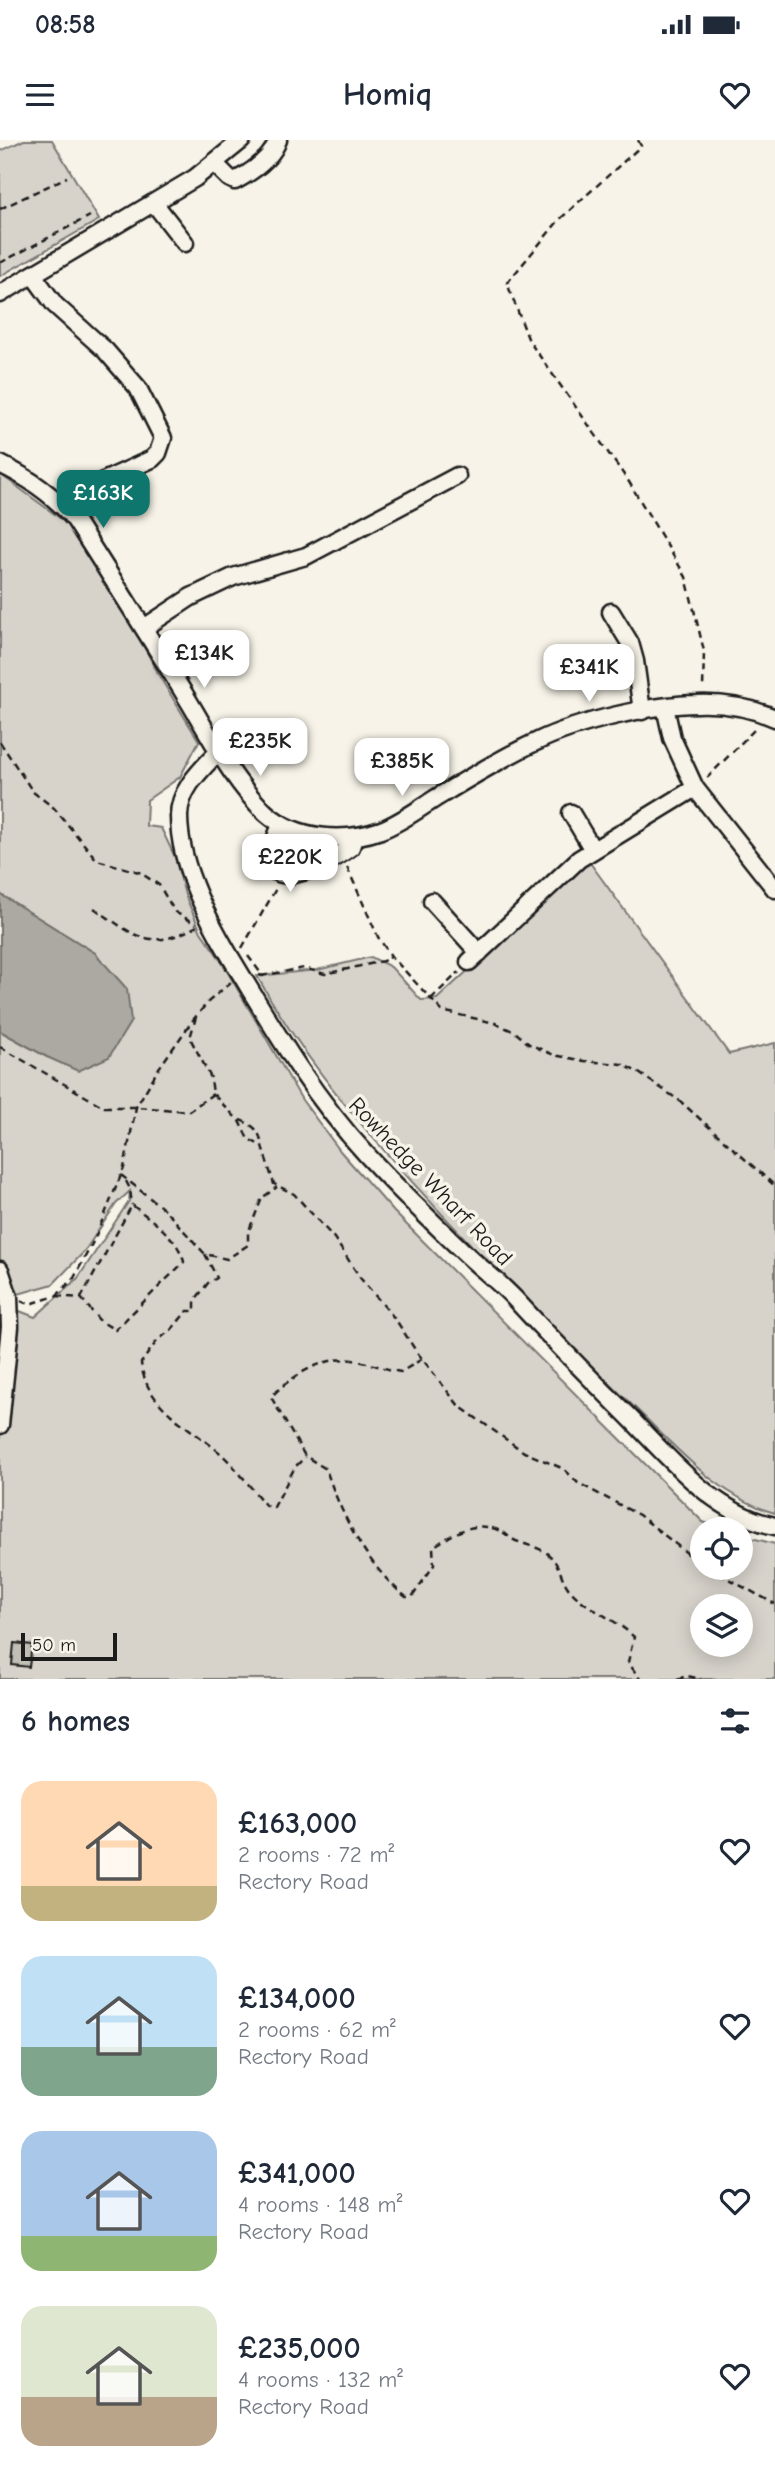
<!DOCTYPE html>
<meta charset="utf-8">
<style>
body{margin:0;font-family:"Comic Neue",sans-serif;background:#f6f6f7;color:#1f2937;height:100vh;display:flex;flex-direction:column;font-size:26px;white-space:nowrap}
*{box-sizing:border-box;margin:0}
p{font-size:23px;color:#747a83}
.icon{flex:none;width:38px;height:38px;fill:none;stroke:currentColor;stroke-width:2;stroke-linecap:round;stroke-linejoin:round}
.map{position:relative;height:1539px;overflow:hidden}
.side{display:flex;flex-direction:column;background:#fff;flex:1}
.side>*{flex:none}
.buttons{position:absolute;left:690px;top:1377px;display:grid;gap:14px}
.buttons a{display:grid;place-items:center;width:63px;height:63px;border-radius:50%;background:#fff;box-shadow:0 4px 18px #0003;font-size:35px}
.scale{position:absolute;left:21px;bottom:18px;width:96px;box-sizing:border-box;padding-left:7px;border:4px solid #1c1c1c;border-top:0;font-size:19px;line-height:24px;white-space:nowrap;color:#1c1c1c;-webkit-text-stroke:5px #f7f3e8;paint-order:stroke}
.price{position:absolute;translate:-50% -60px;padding:0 16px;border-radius:14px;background:#fff;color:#222;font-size:23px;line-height:46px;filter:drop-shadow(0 2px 4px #0008)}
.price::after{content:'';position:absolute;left:50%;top:42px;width:21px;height:16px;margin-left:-10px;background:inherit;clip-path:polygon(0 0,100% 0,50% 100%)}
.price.active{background:#0f766e;color:#fff}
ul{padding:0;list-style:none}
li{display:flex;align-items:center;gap:21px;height:175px;padding:0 21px}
li span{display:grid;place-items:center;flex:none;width:196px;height:140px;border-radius:21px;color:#555}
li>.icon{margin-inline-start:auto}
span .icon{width:84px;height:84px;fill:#fffc;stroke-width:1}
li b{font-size:30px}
h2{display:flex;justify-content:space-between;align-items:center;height:84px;padding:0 21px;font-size:30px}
.status{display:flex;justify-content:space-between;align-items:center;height:49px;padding:0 35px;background:#fff;direction:ltr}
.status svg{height:19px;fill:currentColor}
header{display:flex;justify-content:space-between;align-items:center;height:91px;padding:0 21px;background:#fff;font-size:32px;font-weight:600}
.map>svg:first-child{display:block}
</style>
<div class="status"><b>08:58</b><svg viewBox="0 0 49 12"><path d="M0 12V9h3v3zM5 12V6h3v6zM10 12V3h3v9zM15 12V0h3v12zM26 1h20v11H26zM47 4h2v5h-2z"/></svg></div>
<header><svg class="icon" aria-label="menu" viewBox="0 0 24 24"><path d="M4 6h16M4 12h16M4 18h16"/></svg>Homiq<svg class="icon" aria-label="heart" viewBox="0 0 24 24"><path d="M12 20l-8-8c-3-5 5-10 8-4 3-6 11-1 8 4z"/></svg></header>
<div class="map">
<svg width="775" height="1539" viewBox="0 0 775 1539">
<rect width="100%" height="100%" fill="#f7f3e8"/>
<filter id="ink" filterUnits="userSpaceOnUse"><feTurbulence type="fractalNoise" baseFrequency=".0143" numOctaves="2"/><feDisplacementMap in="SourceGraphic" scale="14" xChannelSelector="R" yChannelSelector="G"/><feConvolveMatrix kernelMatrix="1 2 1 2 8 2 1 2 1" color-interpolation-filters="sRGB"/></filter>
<g filter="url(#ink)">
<!-- green -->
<g fill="#d7d3cb" stroke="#7a7874" stroke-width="2" fill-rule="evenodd">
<path d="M24 0H52L99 80 0 136V11Z"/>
<path d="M0 334 68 384 117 455 161 539 199 601 180 637 147 660 146 686 161 688 175 717 185 755 201 792 220 819 302 960 341 1012 394 1072 703 1382 725 1389 702 1390V1428H740V1395L775 1404V1539H0V891L47 917 95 813 0 754ZM130 1051 129 1061 78 1138 35 1177 17 1170 18 1154 53 1144 84 1112 116 1064ZM702 1466H740V1505H702Z"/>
<path d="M588 720 729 914 775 903V1373C715 1356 673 1303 629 1262 563 1200 500 1136 438 1070 371 998 305 923 257 836L317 830 371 817 391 827 421 860 437 859Z"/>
</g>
<!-- water -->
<path fill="#aca9a2" stroke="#72716c" stroke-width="2" d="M0 754 95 813 127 849 131 881 109 917 78 931 47 917 0 891Z"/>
<!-- building -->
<path fill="#c0beb5" stroke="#1c1c1c" stroke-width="2" d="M14 1503 32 1505 29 1527 12 1525Z"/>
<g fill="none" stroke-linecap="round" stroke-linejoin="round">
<!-- minor casing -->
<g stroke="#1c1c1c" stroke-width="21">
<g id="minor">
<path d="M214 23 229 38 235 41C252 32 272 18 278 0"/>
<path d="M154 63 185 103"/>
<path d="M33 135 55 165 105 210 138 248 163 298 158 313 152 319 59 361"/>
<path d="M0 154 195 38 242 0"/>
<path d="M0 324C29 338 54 355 75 380 112 438 149 496 185 555 209 594 232 641 266 673 297 700 344 703 381 690 400 683 419 669 436 658 469 638 503 617 538 601 577 582 654 564 697 564 723 563 751 568 775 578"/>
<path d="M611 472 630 503 635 521 642 571"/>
<path d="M144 488 191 457 233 437 306 416 457 336"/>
<path d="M665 567 672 598 695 648 775 749"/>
<path d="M219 611C202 629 179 649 179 676 179 728 211 785 237 828 276 893 315 959 367 1015 399 1050 433 1083 468 1116 483 1130 500 1143 515 1159 549 1196 585 1233 621 1269 666 1313 710 1373 775 1386"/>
<path d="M571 673 593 710"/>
<path d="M282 684C242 762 316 733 351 707L354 698"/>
<path d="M432 761 479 813"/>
<path d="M469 822 579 719 695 648"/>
<path d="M0 1130 9 1157 10 1187 0 1285"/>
</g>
</g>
<!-- path -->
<g stroke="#1c1c1c" stroke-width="2.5" stroke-dasharray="7 5" stroke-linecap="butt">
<path d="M638 0 641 6 560 79 507 143 529 201 629 342 686 437 704 511 703 549"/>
<path d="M0 69 67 37"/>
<path d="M0 123 90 76"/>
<path d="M0 602 33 652 54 668 97 720 139 732 159 745 175 772 196 784"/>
<path d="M707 638 756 588"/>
<path d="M347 727 378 797 391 816 442 871 495 883 515 892 529 904 554 915 584 921 622 924 639 933 680 961 775 1046"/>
<path d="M94 768C134 795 149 813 197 786"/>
<path d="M242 808 277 747"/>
<path d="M248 816 263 836 259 835"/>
<path d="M261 836 304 828 325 834 383 821 391 816"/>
<path d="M431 859 459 832"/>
<path d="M196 877 190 898 211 938 213 954 239 981 248 999 262 1006 274 1044 294 1054 334 1098 361 1139 396 1180 416 1211 459 1266 524 1312 564 1329 578 1343 639 1375 702 1425"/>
<path d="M0 907 104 967H136L189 971 213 954"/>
<path d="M240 980C254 985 260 991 262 1006"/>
<path d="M121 1035 165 1070 205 1114 227 1119 248 1105V1093L262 1058 277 1047"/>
<path d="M126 1041 130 1049 132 1065"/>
<path d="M205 1114 217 1138 208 1143 195 1160V1171H187L172 1189 157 1201 141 1223C146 1267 189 1286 219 1312 236 1327 251 1348 266 1366L274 1367 295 1327 305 1317"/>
<path d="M56 1156 81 1158 99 1180 115 1190 184 1122C179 1098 150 1079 132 1065L81 1158"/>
<path d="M21 1161 30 1164 56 1156 74 1138 95 1098 124 1028 136 967 159 928 193 880 208 862 231 842"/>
<path d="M422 1219 401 1232C385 1229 370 1223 353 1220 324 1215 290 1237 271 1257L305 1316 326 1329C341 1375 367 1426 406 1457H412L434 1425 433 1407C453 1394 473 1380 498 1390 505 1392 509 1398 516 1401 526 1405 543 1408 550 1416 560 1425 561 1439 569 1449 587 1470 615 1478 634 1497L628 1522 640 1539"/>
<path d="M708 1428 775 1464"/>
<path d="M677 1539 687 1536 701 1539"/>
</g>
<!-- minor -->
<use href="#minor" stroke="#f7f3e8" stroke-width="16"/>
</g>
</g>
<g text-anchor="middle" stroke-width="7" stroke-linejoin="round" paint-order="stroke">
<!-- street labels -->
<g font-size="23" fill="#1c1c1c" stroke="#f7f3e8">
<text transform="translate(431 1041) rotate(46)" y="8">Rowhedge Wharf Road</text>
</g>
</g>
</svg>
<div class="buttons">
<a><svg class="icon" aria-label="locate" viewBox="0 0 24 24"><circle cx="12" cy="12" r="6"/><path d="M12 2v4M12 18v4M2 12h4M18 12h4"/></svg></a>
<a><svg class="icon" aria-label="layers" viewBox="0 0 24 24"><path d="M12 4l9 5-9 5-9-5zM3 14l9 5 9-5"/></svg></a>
</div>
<div class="scale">50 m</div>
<b class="price active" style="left:103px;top:390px">£163K</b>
<b class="price" style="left:204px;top:550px">£134K</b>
<b class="price" style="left:589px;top:564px">£341K</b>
<b class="price" style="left:260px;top:638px">£235K</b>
<b class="price" style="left:402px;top:658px">£385K</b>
<b class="price" style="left:290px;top:754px">£220K</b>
</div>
<section class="side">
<h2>6 homes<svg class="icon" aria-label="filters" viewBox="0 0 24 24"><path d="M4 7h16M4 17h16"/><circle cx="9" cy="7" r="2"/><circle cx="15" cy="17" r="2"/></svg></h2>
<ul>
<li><span style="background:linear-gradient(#ffd9b3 75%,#c2b280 0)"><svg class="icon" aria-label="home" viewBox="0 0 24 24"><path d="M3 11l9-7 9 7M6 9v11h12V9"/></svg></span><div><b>£163,000</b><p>2 rooms · 72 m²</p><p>Rectory Road</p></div><svg class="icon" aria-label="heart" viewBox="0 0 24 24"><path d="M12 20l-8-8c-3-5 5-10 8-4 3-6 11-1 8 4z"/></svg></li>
<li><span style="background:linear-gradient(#bfe0f5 65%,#7fa58c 0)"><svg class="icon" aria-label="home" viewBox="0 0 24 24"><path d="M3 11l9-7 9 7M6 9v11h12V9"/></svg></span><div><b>£134,000</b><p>2 rooms · 62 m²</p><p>Rectory Road</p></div><svg class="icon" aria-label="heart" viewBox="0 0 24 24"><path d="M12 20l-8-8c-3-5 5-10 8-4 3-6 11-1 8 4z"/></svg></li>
<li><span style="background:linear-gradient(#a9c7e8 75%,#8fb573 0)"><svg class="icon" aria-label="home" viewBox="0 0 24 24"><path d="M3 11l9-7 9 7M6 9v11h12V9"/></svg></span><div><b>£341,000</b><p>4 rooms · 148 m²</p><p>Rectory Road</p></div><svg class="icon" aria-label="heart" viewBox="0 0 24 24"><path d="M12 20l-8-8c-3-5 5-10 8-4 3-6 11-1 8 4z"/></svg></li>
<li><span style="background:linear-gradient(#dfe7d0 65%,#b9a48a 0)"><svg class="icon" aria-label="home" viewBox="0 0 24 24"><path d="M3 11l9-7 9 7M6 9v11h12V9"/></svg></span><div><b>£235,000</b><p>4 rooms · 132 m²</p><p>Rectory Road</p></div><svg class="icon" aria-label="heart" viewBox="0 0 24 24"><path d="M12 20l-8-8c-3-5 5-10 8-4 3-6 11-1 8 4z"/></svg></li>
</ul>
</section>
